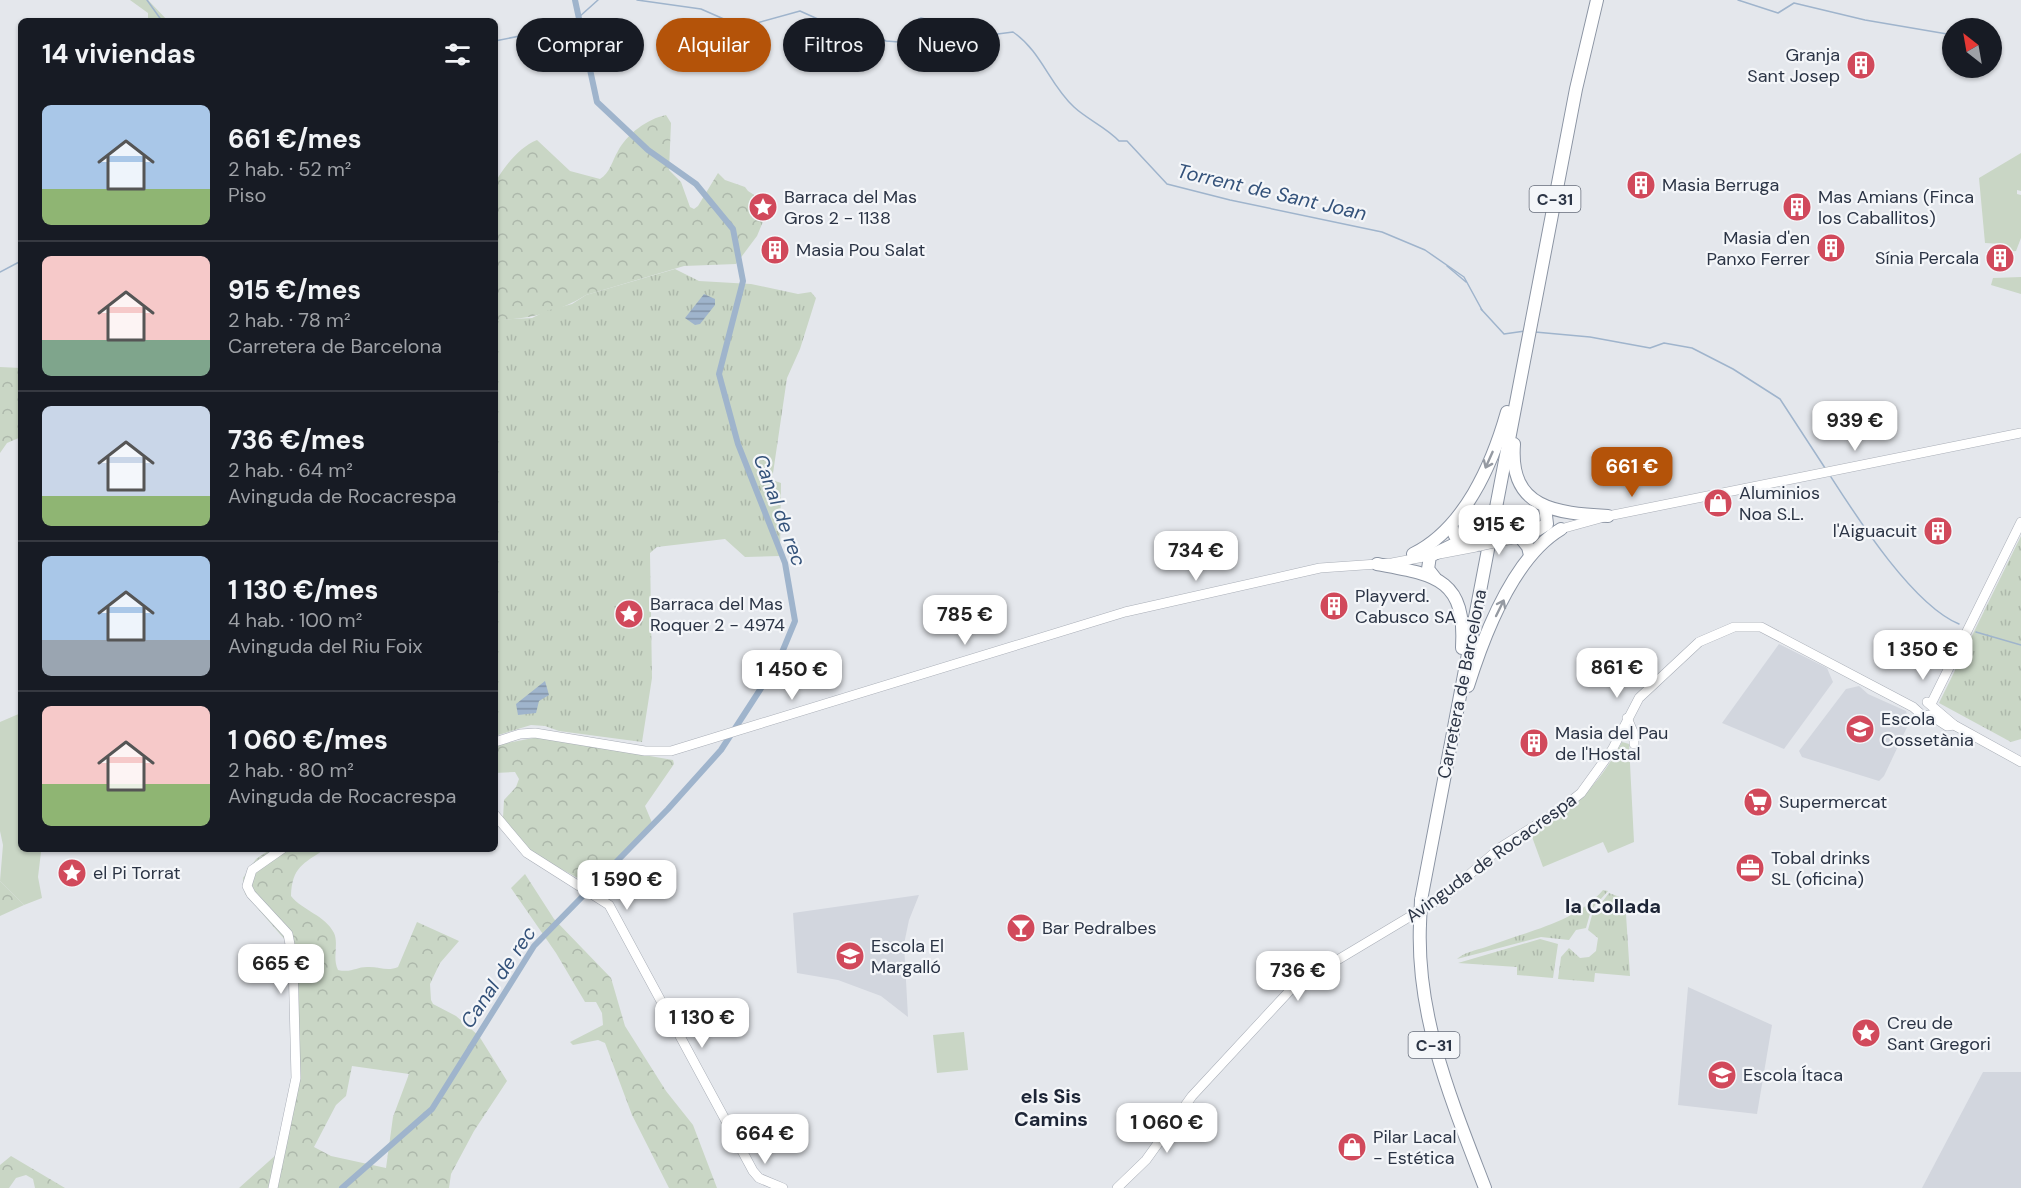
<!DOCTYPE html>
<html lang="es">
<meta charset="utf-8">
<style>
body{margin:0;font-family:"DM Sans",sans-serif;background:#242831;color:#f1f3f6;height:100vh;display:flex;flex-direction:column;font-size:22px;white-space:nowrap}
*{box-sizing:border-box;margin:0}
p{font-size:20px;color:#9ea1a6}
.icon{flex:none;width:33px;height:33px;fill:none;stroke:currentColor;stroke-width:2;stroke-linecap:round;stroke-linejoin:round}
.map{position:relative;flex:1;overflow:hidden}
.side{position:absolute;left:18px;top:18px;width:480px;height:834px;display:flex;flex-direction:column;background:#171b24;border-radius:9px;box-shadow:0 2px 4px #0004}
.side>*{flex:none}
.guide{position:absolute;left:516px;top:18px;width:570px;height:54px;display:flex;gap:12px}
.needle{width:39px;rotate:329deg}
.buttons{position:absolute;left:1942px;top:18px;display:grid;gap:12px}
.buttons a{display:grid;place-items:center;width:60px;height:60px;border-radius:50%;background:#171b24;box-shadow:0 2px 4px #0004;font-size:30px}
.price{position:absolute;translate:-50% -51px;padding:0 14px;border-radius:12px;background:#fff;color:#222;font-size:20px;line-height:39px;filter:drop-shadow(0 2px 3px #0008)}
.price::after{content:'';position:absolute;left:50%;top:36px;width:18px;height:14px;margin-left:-9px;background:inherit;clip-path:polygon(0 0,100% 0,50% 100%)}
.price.on{background:#b45309;color:#fff}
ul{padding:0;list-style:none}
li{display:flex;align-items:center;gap:18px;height:150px;padding:0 24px}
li+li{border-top:2px solid #363941}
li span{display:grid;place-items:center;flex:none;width:168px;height:120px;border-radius:9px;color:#555}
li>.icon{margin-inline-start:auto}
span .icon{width:72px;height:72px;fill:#fffc;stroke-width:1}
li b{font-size:26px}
h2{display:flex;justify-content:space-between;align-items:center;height:72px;padding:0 24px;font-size:26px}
.pill{padding:0 21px;border-radius:27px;background:#171b24;box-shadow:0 2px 4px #0004;font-size:21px;line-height:54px}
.pill.on{background:#b45309;color:#fff}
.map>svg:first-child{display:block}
</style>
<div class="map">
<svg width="2021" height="1188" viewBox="0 0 2021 1188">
<defs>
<pattern id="forest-crowns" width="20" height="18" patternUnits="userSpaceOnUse" patternTransform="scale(1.5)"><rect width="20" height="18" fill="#c9d6c5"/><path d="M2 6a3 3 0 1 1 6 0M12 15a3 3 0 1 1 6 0" fill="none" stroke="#adb8ab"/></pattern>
<pattern id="park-tufts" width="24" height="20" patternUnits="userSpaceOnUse" patternTransform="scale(1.5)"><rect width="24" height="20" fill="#c9d6c5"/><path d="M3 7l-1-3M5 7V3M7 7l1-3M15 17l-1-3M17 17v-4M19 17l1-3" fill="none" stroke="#adb8ab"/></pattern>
<pattern id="water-rules" width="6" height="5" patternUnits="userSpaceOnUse" patternTransform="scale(1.5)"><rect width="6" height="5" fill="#9fb4cc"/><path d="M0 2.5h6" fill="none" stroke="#8293a7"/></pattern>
</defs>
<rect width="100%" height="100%" fill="#e4e7ec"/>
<!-- built -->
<g fill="#d2d6de">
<path d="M1779 644 1827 668 1833 682 1784 749 1722 723Z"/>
<path d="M1859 686 1868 694 1906 711 1909 723 1884 776 1879 781 1802 757 1799 751 1846 689Z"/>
<path d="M919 895 909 920 904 944 908 1017 881 996 838 980 797 973 793 913Z"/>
<path d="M1688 987 1772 1025 1757 1114 1678 1105Z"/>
<path d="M1983 1072H2021V1188H1922Z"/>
</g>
<!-- grass -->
<g fill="#c9d6c5">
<path d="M130 0H148L168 21H148V13Z"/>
<path d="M2021 153V191L2017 190V194L2021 195V238L2016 251 2003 253 2002 244 1985 243 1979 178Z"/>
<path d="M2021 277V294L1991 285 1993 278Z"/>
<path d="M21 713V849H45L41 852 38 877 42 898 24 905 0 881 3 845 0 831V722Z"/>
<path d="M1622 742 1629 744 1634 842 1608 853 1603 842 1543 867 1531 834C1574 807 1598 787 1622 742Z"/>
<path d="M964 1032 968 1070 937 1073 933 1035Z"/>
</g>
<!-- forest -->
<g fill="url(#forest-crowns)" fill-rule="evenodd">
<path d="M666 115 671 123 669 170 681 182 690 207 694 209 698 206 718 173 725 180 745 187 748 191 770 205 757 236 736 264 684 266 586 295C559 312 527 320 495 320 495 300 491 191 496 181 505 165 520 147 537 140L570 171 600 179C610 173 612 161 618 151 627 134 647 119 666 115Z"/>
<path d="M0 367 21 368V437L7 443 0 453Z"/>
<path d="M539 737 673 760 674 764 645 806 653 825 604 878 585 882 532 853 503 818 504 800 516 787 519 779 515 772 495 773V745Z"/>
<path d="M271 849H325C303 864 292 867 291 896 303 911 325 915 334 933 339 944 332 958 338 970 352 973 356 967 367 967 378 966 387 972 398 967L417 922 459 941 440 963 430 984 431 1000 433 1004 456 1016 479 1036 507 1081 474 1131 451 1174 449 1188H239L277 1154 296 1053 286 941 245 894 243 878 256 859ZM352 1066 409 1074 393 1117 386 1168 331 1156 314 1147 336 1105 346 1096Z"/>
<path d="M525 874 554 919 611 978 625 1026 666 1091 693 1125 717 1188H669L632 1115 605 1043 598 1040 573 1045 570 1042 603 1025 602 1013 596 1002H585L556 953 511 888Z"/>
<path d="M0 881 24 905 0 916Z"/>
<path d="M11 1156 65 1188H35L33 1179 26 1175 16 1178 9 1188H0V1165Z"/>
</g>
<!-- park -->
<g fill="url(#park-tufts)">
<path d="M675 269 699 281 751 284 798 294 811 292 816 298 800 349 787 378 772 480 781 483 780 556 745 557 725 539 657 547 650 553 652 678 642 742 559 731 545 726 531 725 495 736V320L532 318 546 311 572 304 586 295Z"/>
<path d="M2021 536V739L2011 742 1939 703Z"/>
<path d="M1603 890 1608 891 1591 910 1586 928 1576 930 1569 940 1541 937 1457 959C1463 953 1476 950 1486 947 1527 931 1575 923 1603 890Z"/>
<path d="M1609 893 1625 899 1630 976 1595 973 1594 982 1558 979 1561 957 1569 948 1580 958 1589 957 1596 951 1598 938 1588 930 1592 915Z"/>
<path d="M1540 939 1558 944 1553 978 1517 975V967L1458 963Z"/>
</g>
<!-- water -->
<g fill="url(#water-rules)">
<path d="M704 294 715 299V305L700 324 695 325 685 318Z"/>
<path d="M545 681 549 695 539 701 536 713 518 715 516 704Z"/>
</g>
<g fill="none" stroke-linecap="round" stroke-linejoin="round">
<!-- stream -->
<g stroke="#9fb4cc" stroke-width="1.5">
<path d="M147 0 162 21"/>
<path d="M637 0 701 9 742 27 800 11 820 20 852 24 886 41 899 42 907 37 912 23 921 18 990 35 1013 32C1042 52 1049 84 1074 107 1088 120 1106 127 1119 141H1127L1167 184 1230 200 1382 232 1425 250 1464 277 1482 310"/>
<path d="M1738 0 1778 13 1794 3 1865 20 1953 35"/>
<path d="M495 41 569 26 598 0"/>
<path d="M1447 266 1466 282"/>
<path d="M0 272 21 261"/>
<path d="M1481 309 1504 334 1525 331"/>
<path d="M1535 332 1590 337 1650 348 1664 343 1692 348 1733 369 1780 399 1825 468"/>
<path d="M1831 477C1858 519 1913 605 1959 624"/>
<path d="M1976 632 2021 645"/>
</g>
<!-- canal -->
<path stroke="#9fb4cc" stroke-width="6" d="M342 1188 432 1109 534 946 668 809 721 750 778 662 795 621 785 563 738 444 719 374 743 281 733 229 696 184 648 150 597 102 575 0"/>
<!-- secondary casing -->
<g stroke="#a9aeb7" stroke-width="10">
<g id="secondary">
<path d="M1557 530 1608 516 2021 433"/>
<path d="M1927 702 1954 725 2021 762"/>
<path d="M1931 704 2021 522"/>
<path d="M1627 718 1634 734V744"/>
<path d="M495 742 520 734 535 733 645 751H671L1125 612 1320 568 1392 563 1476 547"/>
<path d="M495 815 527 853 609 905 753 1171 759 1178 783 1188"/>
<path d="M273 1188 296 1078 293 960 288 934 251 894 247 886 252 870 282 849"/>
<path d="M1117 1188 1146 1160 1192 1096 1294 986 1446 895 1501 847 1557 812 1581 793 1612 750 1639 698 1699 642 1734 627H1761L1913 707 1923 716 1930 715 1947 726 1954 725"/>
</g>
</g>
<!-- highway casing -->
<g stroke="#8b94a3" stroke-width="14">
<g id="highway">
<path d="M1514 444C1509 509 1556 513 1608 516"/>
<path d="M1453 530C1457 548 1470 542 1483 545"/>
<path d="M1527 536 1547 524 1545 507"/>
<path d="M1501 537H1520L1528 547 1530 555"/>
<path d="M1413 554C1464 529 1492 465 1507 412"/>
<path d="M1377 564C1437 575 1466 579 1462 648"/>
<path d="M1435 578 1428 569 1430 556 1453 545"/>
<path d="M1468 686C1484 635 1514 557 1561 529"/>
<path d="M1421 900 1576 89 1597 0"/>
<path d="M1420 924C1416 1017 1452 1102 1485 1188"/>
</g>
</g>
<!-- secondary -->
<use href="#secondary" stroke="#fff" stroke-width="9"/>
<!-- highway -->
<use href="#highway" stroke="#fff" stroke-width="12"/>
<!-- secondary-bridge casing -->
<g stroke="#a9aeb7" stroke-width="10" stroke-linecap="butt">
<g id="secondary-bridge">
<path d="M1477 540 1511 533"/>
<path d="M1480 546 1513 539"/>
</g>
</g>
<!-- highway-bridge casing -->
<g stroke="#8b94a3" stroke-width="14" stroke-linecap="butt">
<path id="highway-bridge" d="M1420 924 1421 900"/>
</g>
<!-- secondary-bridge -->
<use href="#secondary-bridge" stroke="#fff" stroke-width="9"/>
<!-- highway-bridge -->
<use href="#highway-bridge" stroke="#fff" stroke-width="12"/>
</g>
<!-- one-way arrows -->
<defs><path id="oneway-shaft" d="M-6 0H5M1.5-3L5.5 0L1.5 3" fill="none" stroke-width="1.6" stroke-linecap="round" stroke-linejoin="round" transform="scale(1.5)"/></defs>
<g stroke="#959aa2">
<use href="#oneway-shaft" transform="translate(1489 460) rotate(114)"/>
<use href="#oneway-shaft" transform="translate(1500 608) rotate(-64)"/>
</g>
<!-- icons -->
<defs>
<g id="building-disc" transform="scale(1.5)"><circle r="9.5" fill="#d1495b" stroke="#f4f6f9"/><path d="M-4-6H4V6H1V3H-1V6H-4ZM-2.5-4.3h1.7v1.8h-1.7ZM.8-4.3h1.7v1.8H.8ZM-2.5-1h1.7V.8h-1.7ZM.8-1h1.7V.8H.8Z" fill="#fff"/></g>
<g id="sight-disc" transform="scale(1.5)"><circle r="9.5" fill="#d1495b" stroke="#f4f6f9"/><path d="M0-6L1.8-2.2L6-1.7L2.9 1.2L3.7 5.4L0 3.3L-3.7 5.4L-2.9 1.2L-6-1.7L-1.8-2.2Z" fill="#fff"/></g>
<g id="shop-disc" transform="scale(1.5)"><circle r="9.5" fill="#d1495b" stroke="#f4f6f9"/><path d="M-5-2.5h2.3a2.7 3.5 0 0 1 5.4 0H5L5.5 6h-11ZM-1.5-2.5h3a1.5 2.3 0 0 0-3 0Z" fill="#fff"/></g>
<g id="school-disc" transform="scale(1.5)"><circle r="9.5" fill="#d1495b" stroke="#f4f6f9"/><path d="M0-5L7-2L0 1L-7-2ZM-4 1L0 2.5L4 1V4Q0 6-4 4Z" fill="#fff"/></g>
<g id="supermarket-disc" transform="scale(1.5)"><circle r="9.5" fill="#d1495b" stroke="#f4f6f9"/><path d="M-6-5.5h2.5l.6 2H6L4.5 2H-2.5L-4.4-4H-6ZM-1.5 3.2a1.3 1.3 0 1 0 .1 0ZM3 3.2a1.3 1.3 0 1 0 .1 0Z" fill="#fff"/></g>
<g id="office-disc" transform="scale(1.5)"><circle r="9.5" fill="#d1495b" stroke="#f4f6f9"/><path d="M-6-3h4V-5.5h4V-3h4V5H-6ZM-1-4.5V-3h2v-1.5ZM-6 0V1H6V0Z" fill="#fff"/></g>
<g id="bar-disc" transform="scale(1.5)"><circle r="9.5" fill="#d1495b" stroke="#f4f6f9"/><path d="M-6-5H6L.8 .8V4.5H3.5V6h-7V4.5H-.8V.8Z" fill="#fff"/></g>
</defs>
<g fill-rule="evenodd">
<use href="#building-disc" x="1861" y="65"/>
<use href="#building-disc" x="1641" y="185"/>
<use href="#sight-disc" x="763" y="207"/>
<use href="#building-disc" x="1797" y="207"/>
<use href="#building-disc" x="1831" y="248"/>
<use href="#building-disc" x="775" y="250"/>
<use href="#building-disc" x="2000" y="258"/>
<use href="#shop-disc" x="1718" y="503"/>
<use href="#building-disc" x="1938" y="531"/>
<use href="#building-disc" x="1334" y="606"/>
<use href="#sight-disc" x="629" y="614"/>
<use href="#school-disc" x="1860" y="729"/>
<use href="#building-disc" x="1534" y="743"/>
<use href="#supermarket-disc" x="1758" y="802"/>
<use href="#office-disc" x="1750" y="868"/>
<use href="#sight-disc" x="72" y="873"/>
<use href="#bar-disc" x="1021" y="928"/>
<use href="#school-disc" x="850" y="956"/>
<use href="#sight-disc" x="1866" y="1033"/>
<use href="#school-disc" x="1722" y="1075"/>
<use href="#shop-disc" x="1352" y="1147"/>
</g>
<g text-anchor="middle" stroke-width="4.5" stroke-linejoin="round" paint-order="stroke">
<!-- shield labels -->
<g fill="#f4f6f9" stroke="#676e7b" stroke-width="1.5">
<rect x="1529.5" y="186" width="51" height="26" rx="4.5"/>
<rect x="1408.5" y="1032" width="51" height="26" rx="4.5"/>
</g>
<g font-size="16" font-weight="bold" fill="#2b3445">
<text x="1555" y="205">C-31</text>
<text x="1434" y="1051">C-31</text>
</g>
<!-- poi labels -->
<g font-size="18" fill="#2b3445" stroke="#f4f6f9" text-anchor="start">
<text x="1840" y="61" text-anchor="end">Granja<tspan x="1840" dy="21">Sant Josep</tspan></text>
<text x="1662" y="191">Masia Berruga</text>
<text x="784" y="203">Barraca del Mas<tspan x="784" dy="21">Gros 2 - 1138</tspan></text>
<text x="1818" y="203">Mas Amians (Finca<tspan x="1818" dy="21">los Caballitos)</tspan></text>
<text x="1810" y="244" text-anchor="end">Masia d'en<tspan x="1810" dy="21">Panxo Ferrer</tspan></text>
<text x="796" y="256">Masia Pou Salat</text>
<text x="1979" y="264" text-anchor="end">Sínia Percala</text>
<text x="1739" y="499">Aluminios<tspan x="1739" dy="21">Noa S.L.</tspan></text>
<text x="1917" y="537" text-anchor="end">l'Aiguacuit</text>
<text x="1355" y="602">Playverd.<tspan x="1355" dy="21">Cabusco SA</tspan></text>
<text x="650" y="610">Barraca del Mas<tspan x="650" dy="21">Roquer 2 - 4974</tspan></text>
<text x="1881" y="725">Escola<tspan x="1881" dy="21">Cossetània</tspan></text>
<text x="1555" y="739">Masia del Pau<tspan x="1555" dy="21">de l'Hostal</tspan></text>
<text x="1779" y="808">Supermercat</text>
<text x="1771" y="864">Tobal drinks<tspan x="1771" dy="21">SL (oficina)</tspan></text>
<text x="93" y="879">el Pi Torrat</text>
<text x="1042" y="934">Bar Pedralbes</text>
<text x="871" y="952">Escola El<tspan x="871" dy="21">Margalló</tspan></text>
<text x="1887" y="1029">Creu de<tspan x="1887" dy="21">Sant Gregori</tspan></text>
<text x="1743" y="1081">Escola Ítaca</text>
<text x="1373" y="1143">Pilar Lacal<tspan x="1373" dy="21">- Estética</tspan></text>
</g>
<!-- street labels -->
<g font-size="18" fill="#2b3445" stroke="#f4f6f9">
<text transform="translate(1462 684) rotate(-79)" y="6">Carretera de Barcelona</text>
<text transform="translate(1491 858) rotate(-36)" y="6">Avinguda de Rocacrespa</text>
</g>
<!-- water labels -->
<g font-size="20" font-style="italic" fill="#34527a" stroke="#f4f6f9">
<text transform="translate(1272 192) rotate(13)" y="7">Torrent de Sant Joan</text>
<text transform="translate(780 510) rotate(70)" y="7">Canal de rec</text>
<text transform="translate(498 977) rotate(-56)" y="7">Canal de rec</text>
</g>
<!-- neighbourhood labels -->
<g font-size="20" font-weight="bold" fill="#1d2536" stroke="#f4f6f9">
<text x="1613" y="913">la Collada</text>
<text x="1051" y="1103">els Sis<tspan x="1051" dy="23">Camins</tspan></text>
</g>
</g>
</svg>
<div class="buttons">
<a><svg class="needle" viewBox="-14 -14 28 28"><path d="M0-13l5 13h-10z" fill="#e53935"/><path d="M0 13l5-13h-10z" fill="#9ea1a6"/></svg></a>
</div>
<b class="price" style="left:1855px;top:452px">939 €</b>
<b class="price on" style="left:1632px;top:498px">661 €</b>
<b class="price" style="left:1499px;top:556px">915 €</b>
<b class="price" style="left:1196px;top:582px">734 €</b>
<b class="price" style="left:965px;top:646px">785 €</b>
<b class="price" style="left:1923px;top:681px">1 350 €</b>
<b class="price" style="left:1617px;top:699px">861 €</b>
<b class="price" style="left:792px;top:701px">1 450 €</b>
<b class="price" style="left:627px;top:911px">1 590 €</b>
<b class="price" style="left:281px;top:995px">665 €</b>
<b class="price" style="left:1298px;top:1002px">736 €</b>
<b class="price" style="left:702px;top:1049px">1 130 €</b>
<b class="price" style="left:1167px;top:1154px">1 060 €</b>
<b class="price" style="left:765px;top:1165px">664 €</b>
<div class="guide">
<a class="pill">Comprar</a>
<a class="pill on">Alquilar</a>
<a class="pill">Filtros</a>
<a class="pill">Nuevo</a>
</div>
<section class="side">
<h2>14 viviendas<svg class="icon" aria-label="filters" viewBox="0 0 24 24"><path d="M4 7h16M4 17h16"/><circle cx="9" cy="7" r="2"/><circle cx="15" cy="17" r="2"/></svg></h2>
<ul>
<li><span style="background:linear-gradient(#a9c7e8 70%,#8fb573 0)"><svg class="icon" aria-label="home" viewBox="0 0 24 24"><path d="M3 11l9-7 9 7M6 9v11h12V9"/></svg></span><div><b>661 €/mes</b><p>2 hab. · 52 m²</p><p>Piso</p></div></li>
<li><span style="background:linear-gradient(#f6c9c9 70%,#7fa58c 0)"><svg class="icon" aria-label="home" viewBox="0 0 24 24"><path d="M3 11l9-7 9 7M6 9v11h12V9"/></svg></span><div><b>915 €/mes</b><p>2 hab. · 78 m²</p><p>Carretera de Barcelona</p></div></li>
<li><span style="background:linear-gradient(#c9d6e8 75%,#8fb573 0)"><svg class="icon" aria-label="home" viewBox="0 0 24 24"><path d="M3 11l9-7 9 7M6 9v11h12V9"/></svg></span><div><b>736 €/mes</b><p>2 hab. · 64 m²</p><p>Avinguda de Rocacrespa</p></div></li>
<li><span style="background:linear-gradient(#a9c7e8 70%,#9aa5b1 0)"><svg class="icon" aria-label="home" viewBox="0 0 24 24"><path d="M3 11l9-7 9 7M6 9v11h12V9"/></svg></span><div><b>1 130 €/mes</b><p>4 hab. · 100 m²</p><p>Avinguda del Riu Foix</p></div></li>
<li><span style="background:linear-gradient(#f6c9c9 65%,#8fb573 0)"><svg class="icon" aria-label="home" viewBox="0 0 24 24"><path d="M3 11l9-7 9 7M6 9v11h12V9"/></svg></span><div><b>1 060 €/mes</b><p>2 hab. · 80 m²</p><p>Avinguda de Rocacrespa</p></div></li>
</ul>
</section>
</div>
